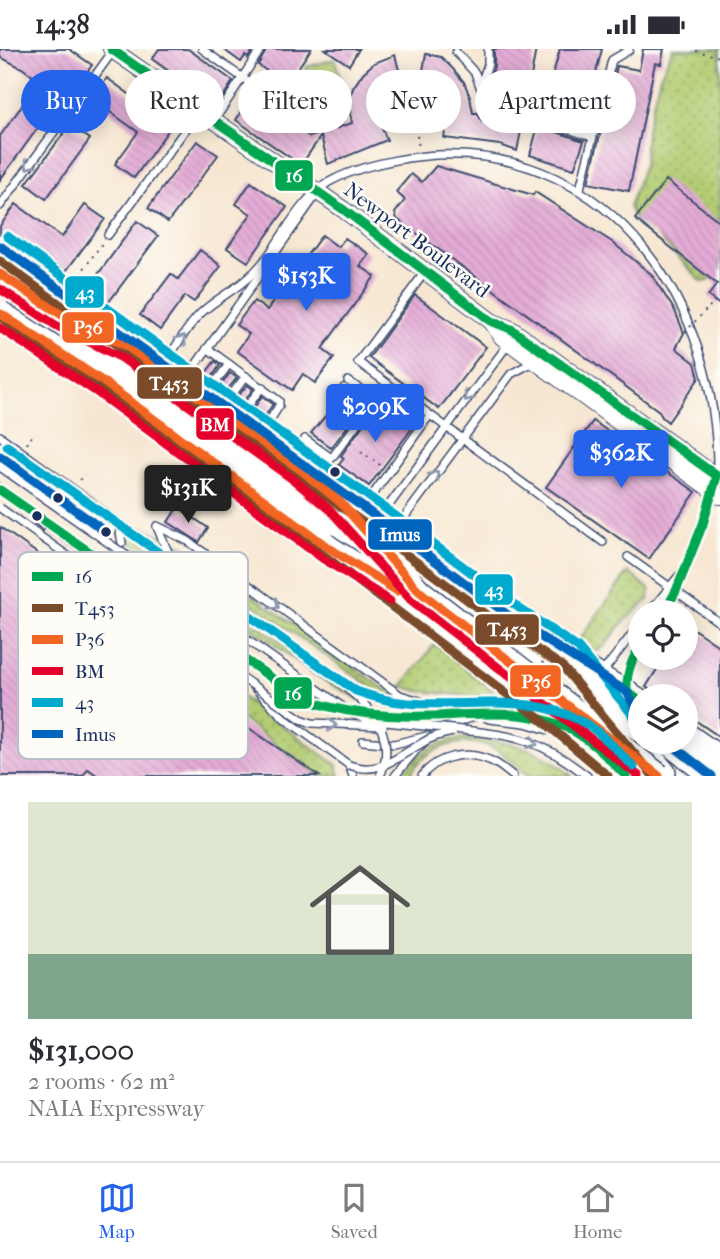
<!DOCTYPE html>
<meta charset="utf-8">
<style>
body{margin:0;font-family:"IM FELL French Canon",serif;background:#f2f2f3;color:#2b2b33;height:100vh;display:flex;flex-direction:column;font-size:26px;white-space:nowrap}
*{box-sizing:border-box;margin:0}
p{font-size:23px;color:#7c7c81}
.icon{flex:none;width:38px;height:38px;fill:none;stroke:currentColor;stroke-width:2;stroke-linecap:round;stroke-linejoin:round}
.map{position:relative;height:727px;overflow:hidden}
.side{display:flex;flex-direction:column;background:#fff;flex:1}
.side>*{flex:none}
.hud{position:absolute;left:21px;top:21px;width:679px;height:63px;display:flex;gap:14px}
.fabs{position:absolute;left:628px;top:551px;display:grid;gap:14px}
.fabs a{display:grid;place-items:center;width:70px;height:70px;border-radius:50%;background:#fff;box-shadow:0 4px 18px #0003;font-size:35px}
.price{position:absolute;translate:-50% -60px;padding:0 16px;border-radius:7px;background:#2563eb;color:#fff;font-size:23px;line-height:46px;filter:drop-shadow(0 2px 4px #0008)}
.price::after{content:'';position:absolute;left:50%;top:42px;width:21px;height:16px;margin-left:-10px;background:inherit;clip-path:polygon(0 0,100% 0,50% 100%)}
.price.active{background:#222;color:#fff}
ul{padding:0;list-style:none}
li{display:grid;align-content:center;gap:14px;height:371px;padding:0 28px}
li+li{border-top:2px solid #e1e1e2}
li span{display:grid;place-items:center;height:217px;border-radius:0px;color:#555}
li>.icon{margin-inline-start:auto}
span .icon{width:126px;height:126px;fill:#fffc;stroke-width:1}
li b{font-size:30px}
.chip{padding:0 24px;border-radius:32px;background:#fff;box-shadow:0 4px 18px #0003;font-size:24px;line-height:63px}
.chip.active{background:#2563eb;color:#fff}
.status{display:flex;justify-content:space-between;align-items:center;height:49px;padding:0 35px;background:#fff;direction:ltr}
.status svg{height:19px;fill:currentColor}
.tabs{display:flex;justify-content:space-around;align-items:center;height:98px;border-top:2px solid #e1e1e2;background:#fff;font-size:19px;color:#7c7c81}
.tabs a{display:grid;justify-items:center;gap:4px}
.tabs .active{color:#2563eb}
.map>svg:first-child{display:block}
</style>
<div class="status"><b>14:38</b><svg viewBox="0 0 49 12"><path d="M0 12V9h3v3zM5 12V6h3v6zM10 12V3h3v9zM15 12V0h3v12zM26 1h20v11H26zM47 4h2v5h-2z"/></svg></div>
<div class="map">
<svg width="720" height="727" viewBox="0 0 720 727">
<defs>
<pattern id="grass-dots" width="8" height="8" patternUnits="userSpaceOnUse" patternTransform="scale(1.75)"><rect width="8" height="8" fill="#b2cc72"/><path d="M2 2h.1M6 6h.1" fill="none" stroke="#90a661" stroke-width="1.8" stroke-linecap="round"/></pattern>
<pattern id="building-back-hatch" width="6" height="6" patternUnits="userSpaceOnUse" patternTransform="scale(1.75)"><rect width="6" height="6" fill="#e4acd6"/><path d="M-1 5l2 2M0 0l6 6M5-1l2 2" fill="none" stroke="#c394ba"/></pattern>
</defs>
<rect width="100%" height="100%" fill="#fdfcf7"/>
<filter id="ink" filterUnits="userSpaceOnUse"><feTurbulence type="fractalNoise" baseFrequency=".0143" numOctaves="2"/><feDisplacementMap in="SourceGraphic" scale="14" xChannelSelector="R" yChannelSelector="G"/><feConvolveMatrix kernelMatrix="1 2 1 2 8 2 1 2 1" color-interpolation-filters="sRGB"/></filter>
<filter id="wash" filterUnits="userSpaceOnUse"><feTurbulence type="fractalNoise" baseFrequency=".00686" numOctaves="4" result="noise"/><feDisplacementMap in="SourceGraphic" scale="28" xChannelSelector="R" yChannelSelector="G"/><feGaussianBlur stdDeviation="1.57" result="paint"/><feColorMatrix in="noise" values="0 0 0 0 0 0 0 0 0 0 0 0 0 0 0 0 0 1.4 0 .05"/><feComposite in="paint" operator="in"/></filter>
<g filter="url(#wash)">
<rect width="100%" height="100%" fill="#f7e7d2"/>
<!-- grass -->
<g fill="url(#grass-dots)" stroke="#667e68" stroke-width="2">
<path d="M673 0H720V220L708 232 702 233 658 187 635 170 629 158 644 115 646 82 660 27Z"/>
<path d="M26 410 67 438 63 444 22 415Z"/>
<path d="M78 447 114 471 110 478 74 453Z"/>
<path d="M141 478 180 495 389 643 407 653 434 660 389 658 374 640Z"/>
<path d="M128 482 361 651 328 634 124 488Z"/>
<path d="M628 523 650 541 649 551C640 558 631 565 623 574 606 592 605 612 574 598Z"/>
<path d="M144 578 337 716 340 727H320L134 592Z"/>
<path d="M435 595 503 650 418 642 402 637Z"/>
<path d="M466 689C512 694 535 695 572 727H527C517 718 508 707 497 701 468 684 423 697 410 727H401C419 703 435 691 466 689Z"/>
</g>
<!-- garden -->
<path fill="#b2cc72" stroke="#667e68" stroke-width="2" d="M335 10 351 69 321 77 306 18Z"/>
<g id="blocks">
<!-- building -->
<g fill="url(#building-back-hatch)">
<path d="M0 0H69L92 16 68 50H64L22 19 0 8Z"/>
<path d="M159 0H188L233 32 217 57 152 10Z"/>
<path d="M223 0H254L248 9 245 7 241 13Z"/>
<path d="M267 0H311L287 35 258 16Z"/>
<path d="M325 0H359L349 16Z"/>
<path d="M494 0H536L526 54 490 47 487 38 494 17Z"/>
<path d="M560 0H602L582 78 564 72 565 61 544 57Z"/>
<path d="M643 0H664L661 15 655 14 629 142 588 134 617 17 639 21Z"/>
<path d="M426 5 441 8 453 20 464 33 470 48 473 64H478L481 71 482 65 508 68 523 72 517 102 500 96 444 89 448 67 444 47 433 33 422 27Z"/>
<path d="M395 6 401 29 387 37 379 50 380 75 387 91 328 115 321 87 301 116 236 71 252 48 310 88 352 74 349 54 353 39 363 24 374 14Z"/>
<path d="M107 29 172 76 134 129 115 115 138 83 92 50Z"/>
<path d="M29 47 50 62 0 131V87Z"/>
<path d="M70 76 90 90 46 150 26 135Z"/>
<path d="M538 77 584 92 574 120 530 106Z"/>
<path d="M197 92 218 106 168 173 148 159Z"/>
<path d="M436 117 533 146 535 143 612 193 651 225 675 262 684 284 676 299 695 314 699 329 668 373 662 368 659 362 397 170 395 164 405 151 396 143 411 125 422 133Z"/>
<path d="M666 131 720 173V256L708 247 717 235 635 170Z"/>
<path d="M251 133 287 158 248 213 227 199 251 165 236 155Z"/>
<path d="M16 155 62 188 85 156 105 170 66 222 20 189 18 194 0 184V177Z"/>
<path d="M137 172 158 187 108 254 88 239Z"/>
<path d="M322 186 338 198 345 189 369 205 360 217 375 227 322 300 334 309 315 334 303 325 292 341 237 302 249 285 236 276 254 252 267 261Z"/>
<path d="M200 201 221 217 194 253 185 247 160 281 140 266 171 225 178 230Z"/>
<path d="M415 246 486 298 439 360 369 309Z"/>
<path d="M215 312 220 316 212 328 206 324Z"/>
<path d="M230 324 237 329 228 340 221 336Z"/>
<path d="M247 336 253 340 244 352 238 347Z"/>
<path d="M343 346 358 358 357 365 331 399 311 384Z"/>
<path d="M262 347 273 355 265 367 254 359Z"/>
<path d="M379 353 413 378 369 437 339 416 344 409 341 407Z"/>
<path d="M593 372 696 443 649 510 546 438Z"/>
<path d="M0 435 161 550 154 560 136 547 137 545 84 511 86 508 45 479 43 482 34 475 36 472 0 447Z"/>
<path d="M178 458 208 479 199 493 168 473Z"/>
<path d="M0 478 141 578 132 591 167 617 164 621 319 727H98L88 720 83 727H0Z"/>
<path d="M686 575 720 598V688L686 665V648H659L646 638 664 609H686Z"/>
</g>
</g>
</g>
<g filter="url(#ink)">
<use href="#blocks" fill-opacity="0" stroke="#3c4b6f" stroke-width="2"/>
<g fill="none" stroke-linecap="round" stroke-linejoin="round">
<!-- service casing -->
<g stroke="#3c4b6f" stroke-width="10">
<g id="service">
<path d="M202 0 309 76"/>
<path d="M456 3 475 24 486 53 592 88"/>
<path d="M481 35 488 15V0"/>
<path d="M533 69 545 34"/>
<path d="M214 72 261 0"/>
<path d="M580 140 612 11 629 1"/>
<path d="M0 157 113 2"/>
<path d="M108 186 199 62"/>
<path d="M425 223 358 313 603 493"/>
<path d="M207 299 279 352V357L261 385"/>
<path d="M163 316C175 300 186 279 200 265 215 250 236 241 251 226 280 200 293 155 329 133 357 117 404 108 436 106 613 98 720 256 717 427"/>
<path d="M348 332 367 345"/>
<path d="M183 334 314 149"/>
<path d="M344 339 351 345"/>
<path d="M207 345 229 315"/>
<path d="M223 357 246 327"/>
<path d="M239 368 262 338"/>
<path d="M0 387 264 579"/>
<path d="M305 390 330 408"/>
<path d="M319 426 363 367 365 355 358 350"/>
<path d="M364 458 429 367"/>
<path d="M381 467 509 294"/>
<path d="M118 473 122 494"/>
<path d="M157 477 188 492 400 646 427 654 486 662"/>
<path d="M157 478 172 512"/>
<path d="M395 481 511 325 533 313"/>
<path d="M628 508 720 574"/>
<path d="M649 564 682 523"/>
<path d="M664 564 678 543 684 521 714 442"/>
<path d="M153 567 251 635 284 669 349 716 353 727"/>
<path d="M602 624 640 575"/>
<path d="M627 639 630 616 640 597"/>
<path d="M403 666 475 664"/>
<path d="M471 682C523 687 546 695 587 727"/>
<path d="M363 692 394 695 427 687"/>
<path d="M395 727C427 686 436 679 486 664"/>
<path d="M422 727C437 707 466 701 489 711 498 714 505 721 513 727"/>
</g>
</g>
<!-- tertiary casing -->
<g stroke="#3c4b6f" stroke-width="18">
<g id="tertiary">
<path d="M111 0 344 161 491 272 511 280 720 430"/>
<path d="M491 272 502 288 720 447"/>
</g>
</g>
<!-- primary casing -->
<g stroke="#3c4b6f" stroke-width="24">
<g id="primary">
<path d="M0 197 132 292"/>
<path d="M17 265 47 270 91 303"/>
<path d="M337 440 516 572 570 608 602 649 665 723"/>
<path d="M407 554 583 688 626 727"/>
<path d="M580 614 639 651"/>
<path d="M490 663 526 667 563 678"/>
<path d="M686 684 720 708"/>
</g>
</g>
<!-- motorway casing -->
<g stroke="#3c4b6f" stroke-width="27">
<g id="motorway">
<path d="M328 474 385 507"/>
<path d="M383 495 431 528 453 546 492 570 516 572"/>
<path d="M458 558 526 607 552 663"/>
<path d="M627 643 640 668"/>
<path d="M668 693 712 727"/>
</g>
</g>
<!-- path -->
<g stroke="#3c4b6f" stroke-width="2" stroke-dasharray="2 5" stroke-linecap="butt">
<path d="M696 2 720 8"/>
<circle cx="416" cy="63" r="16"/>
<path d="M416 80 419 99"/>
<path d="M76 231 103 193"/>
<path d="M709 258 715 252"/>
<path d="M27 395 32 387"/>
<path d="M361 403 383 418"/>
<path d="M80 431 84 425"/>
<path d="M19 518 24 511"/>
<path d="M70 546 71 544"/>
<path d="M77 551 78 549"/>
<path d="M129 588 130 587"/>
</g>
<!-- service -->
<use href="#service" stroke="#fff" stroke-width="7"/>
<!-- tertiary -->
<use href="#tertiary" stroke="#fff" stroke-width="16"/>
<!-- primary -->
<use href="#primary" stroke="#fff" stroke-width="21"/>
<!-- motorway -->
<use href="#motorway" stroke="#fff" stroke-width="24"/>
<!-- service-bridge casing -->
<g stroke="#3c4b6f" stroke-width="10" stroke-linecap="butt">
<g id="service-bridge">
<path d="M0 418 353 665 367 671 471 682"/>
<path d="M0 459 153 567"/>
<path d="M264 579C282 592 300 605 318 618 353 643 403 676 380 727"/>
<path d="M251 635 301 670 312 674 383 677"/>
<path d="M349 716C379 727 399 707 422 694 431 688 442 685 453 683"/>
</g>
</g>
<!-- motorway-bridge casing -->
<g stroke="#3c4b6f" stroke-width="27" stroke-linecap="butt">
<g id="motorway-bridge">
<path d="M0 225 62 266 128 298 301 421 340 453 419 542 659 727"/>
<path d="M0 264 102 332 329 499 396 542 421 561"/>
<path d="M72 299 114 316 328 474"/>
</g>
</g>
<!-- path-bridge -->
<path stroke="#3c4b6f" stroke-width="2" stroke-dasharray="2 5" stroke-linecap="butt" d="M685 283 709 258"/>
<!-- service-bridge -->
<use href="#service-bridge" stroke="#fff" stroke-width="7"/>
<!-- motorway-bridge -->
<use href="#motorway-bridge" stroke="#fff" stroke-width="24"/>
<!-- bus-1 casing -->
<g stroke="#fdfcf7" stroke-width="14">
<g id="bus-1">
<path d="M111 0 344 161 491 272 511 280 717 427 703 475 676 542 664 564"/>
<path d="M0 441 299 648C341 665 386 668 431 667 475 666 521 659 563 677 589 688 607 708 626 727"/>
<path d="M640 597C631 612 626 625 627 643L640 652"/>
</g>
</g>
<!-- bus-2 casing -->
<g stroke="#fdfcf7" stroke-width="14">
<g id="bus-2">
<path d="M0 212 372 480 509 582 562 617 653 727"/>
<path d="M0 268 132 361 544 673 608 727"/>
</g>
</g>
<!-- bus-3 casing -->
<g stroke="#fdfcf7" stroke-width="14">
<g id="bus-3">
<path d="M0 225 62 266 128 298 301 421 340 453 419 542 659 727"/>
<path d="M1 265 102 332 329 499 397 542"/>
</g>
</g>
<!-- bus-4 casing -->
<g stroke="#fdfcf7" stroke-width="14">
<g id="bus-4">
<path d="M0 240 57 277 122 309 294 431 331 462 411 551 639 727"/>
<path d="M0 279 95 342 322 509 390 552"/>
</g>
</g>
<!-- bus-5 casing -->
<g stroke="#fdfcf7" stroke-width="14">
<g id="bus-5">
<path d="M7 187 386 460 523 562 578 599 640 675"/>
<path d="M7 397 356 642C373 648 389 653 408 654 471 659 534 641 591 678 607 689 620 705 634 718"/>
</g>
</g>
<!-- bus-6 casing -->
<g stroke="#fdfcf7" stroke-width="14">
<g id="bus-6">
<path d="M0 197 379 470 516 572 627 643 640 668"/>
<path d="M0 407 106 483"/>
<path d="M668 693 712 727"/>
</g>
</g>
<!-- bus-1 -->
<use href="#bus-1" stroke="#00a651" stroke-width="9"/>
<!-- bus-2 -->
<use href="#bus-2" stroke="#7a4b2a" stroke-width="9"/>
<!-- bus-3 -->
<use href="#bus-3" stroke="#f26522" stroke-width="9"/>
<!-- bus-4 -->
<use href="#bus-4" stroke="#e4002b" stroke-width="9"/>
<!-- bus-5 -->
<use href="#bus-5" stroke="#00a9ce" stroke-width="9"/>
<!-- bus-6 -->
<use href="#bus-6" stroke="#0065bd" stroke-width="9"/>
</g>
<!-- one-way arrows -->
<defs><path id="oneway-chevron" d="M-2-3.5L2.5 0L-2 3.5" fill="none" stroke-width="1.6" stroke-linecap="round" stroke-linejoin="round" transform="scale(1.75)"/></defs>
<g stroke="#8d97ae">
<use href="#oneway-chevron" transform="translate(29 116) rotate(126)"/>
<use href="#oneway-chevron" transform="translate(182 290) rotate(-55)"/>
<use href="#oneway-chevron" transform="translate(468 348) rotate(127)"/>
<use href="#oneway-chevron" transform="translate(435 426) rotate(-54)"/>
<use href="#oneway-chevron" transform="translate(275 556) rotate(36)"/>
<use href="#oneway-chevron" transform="translate(332 676) rotate(3)"/>
<use href="#oneway-chevron" transform="translate(533 694) rotate(21)"/>
</g>
</g>
<!-- markers -->
<g fill="#1b2f5e" stroke="#fdfcf7" stroke-width="2.5">
<circle cx="335" cy="423" r="6"/>
<circle cx="58" cy="449" r="6"/>
<circle cx="37" cy="467" r="6"/>
<circle cx="106" cy="483" r="6"/>
</g>
<g text-anchor="middle" stroke-width="5" stroke-linejoin="round" paint-order="stroke">
<!-- street labels -->
<g font-size="21" fill="#1b2f5e" stroke="#fdfcf7">
<text transform="translate(417 191) rotate(37)" y="7">Newport Boulevard</text>
</g>
</g>
<!-- legend -->
<rect x="18" y="503" width="230" height="207" rx="10" fill="#fdfcf7" stroke="#b9bec9" stroke-width="2"/>
<rect x="32" y="523" width="31" height="9" fill="#00a651"/>
<rect x="32" y="555" width="31" height="8" fill="#7a4b2a"/>
<rect x="32" y="586" width="31" height="9" fill="#f26522"/>
<rect x="32" y="618" width="31" height="8" fill="#e4002b"/>
<rect x="32" y="649" width="31" height="9" fill="#00a9ce"/>
<rect x="32" y="681" width="31" height="8" fill="#0065bd"/>
<g font-size="19" fill="#1b2f5e">
<text x="75" y="534">16</text>
<text x="75" y="566">T453</text>
<text x="75" y="597">P36</text>
<text x="75" y="629">BM</text>
<text x="75" y="660">43</text>
<text x="75" y="692">Imus</text>
</g>
<g stroke="#fdfcf7" stroke-width="2.5">
<rect x="274" y="110" width="40" height="33" rx="7" fill="#00a651"/>
<rect x="64" y="226" width="41" height="34" rx="7" fill="#00a9ce"/>
<rect x="61" y="262" width="54" height="33" rx="7" fill="#f26522"/>
<rect x="136" y="317" width="67" height="34" rx="7" fill="#7a4b2a"/>
<rect x="195" y="358" width="40" height="34" rx="7" fill="#e4002b"/>
<rect x="367" y="469" width="66" height="33" rx="7" fill="#0065bd"/>
<rect x="474" y="524" width="40" height="33" rx="7" fill="#00a9ce"/>
<rect x="474" y="564" width="66" height="33" rx="7" fill="#7a4b2a"/>
<rect x="509" y="615" width="53" height="34" rx="7" fill="#f26522"/>
<rect x="273" y="627" width="40" height="34" rx="7" fill="#00a651"/>
</g>
<g font-size="19" text-anchor="middle" font-weight="bold" fill="#fff">
<text x="294" y="133">16</text>
<text x="85" y="250">43</text>
<text x="88" y="285">P36</text>
<text x="169" y="341">T453</text>
<text x="215" y="382">BM</text>
<text x="400" y="492">Imus</text>
<text x="494" y="547">43</text>
<text x="507" y="587">T453</text>
<text x="536" y="639">P36</text>
<text x="293" y="651">16</text>
</g>
</svg>
<div class="fabs">
<a><svg class="icon" aria-label="locate" viewBox="0 0 24 24"><circle cx="12" cy="12" r="6"/><path d="M12 2v4M12 18v4M2 12h4M18 12h4"/></svg></a>
<a><svg class="icon" aria-label="layers" viewBox="0 0 24 24"><path d="M12 4l9 5-9 5-9-5zM3 14l9 5 9-5"/></svg></a>
</div>
<b class="price" style="left:306px;top:264px">$153K</b>
<b class="price" style="left:375px;top:395px">$209K</b>
<b class="price" style="left:621px;top:441px">$362K</b>
<b class="price active" style="left:188px;top:476px">$131K</b>
<div class="hud">
<a class="chip active">Buy</a>
<a class="chip">Rent</a>
<a class="chip">Filters</a>
<a class="chip">New</a>
<a class="chip">Apartment</a>
</div>
</div>
<section class="side">
<ul>
<li><span style="background:linear-gradient(#dfe7d0 70%,#7fa58c 0)"><svg class="icon" aria-label="home" viewBox="0 0 24 24"><path d="M3 11l9-7 9 7M6 9v11h12V9"/></svg></span><div><b>$131,000</b><p>2 rooms · 62 m²</p><p>NAIA Expressway</p></div></li>
</ul>
</section>
<nav class="tabs">
<a class="active"><svg class="icon" aria-label="map" viewBox="0 0 24 24"><path d="M3 6l6-2 6 2 6-2v14l-6 2-6-2-6 2zM9 4v14M15 6v14"/></svg>Map</a>
<a><svg class="icon" aria-label="saved" viewBox="0 0 24 24"><path d="M7 4h10v16l-5-4-5 4z"/></svg>Saved</a>
<a><svg class="icon" aria-label="home" viewBox="0 0 24 24"><path d="M3 11l9-7 9 7M6 9v11h12V9"/></svg>Home</a>
</nav>
